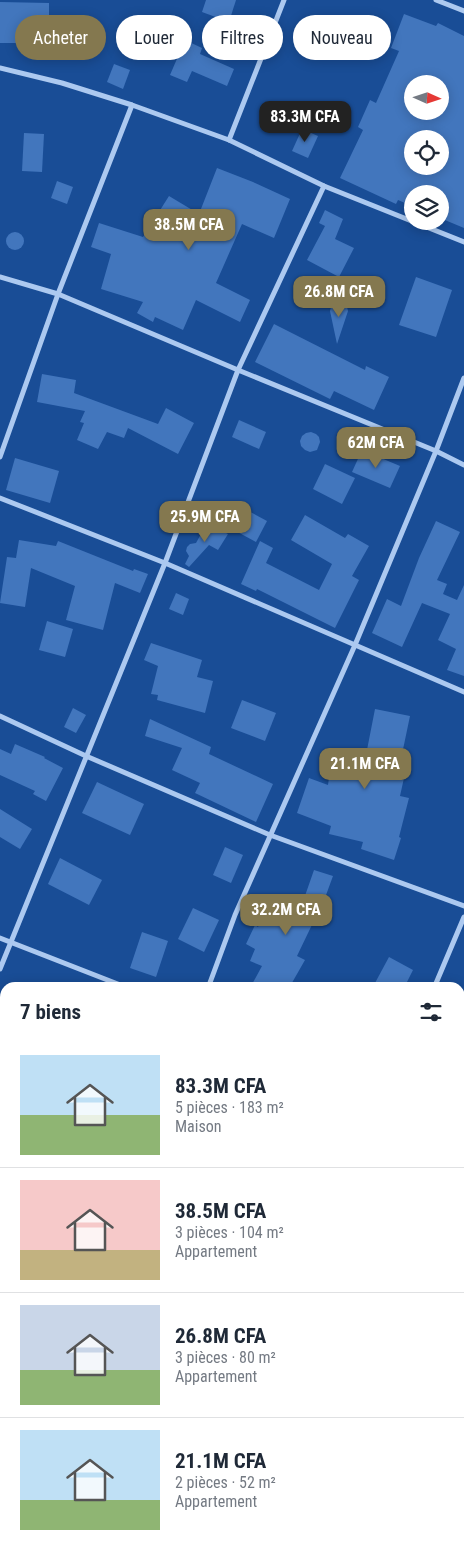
<!DOCTYPE html>
<html lang="fr">
<meta charset="utf-8">
<style>
body{margin:0;font-family:"Roboto Condensed",sans-serif;background:#f6f6f7;color:#1f2937;height:100vh;display:flex;flex-direction:column;font-size:19px;white-space:nowrap}
*{box-sizing:border-box;margin:0}
p{font-size:16px;color:#747a83}
.icon{flex:none;width:28px;height:28px;fill:none;stroke:currentColor;stroke-width:2;stroke-linecap:round;stroke-linejoin:round}
.map{position:relative;flex:1;overflow:hidden}
.panel{position:absolute;left:0px;top:982px;width:465px;height:571px;display:flex;flex-direction:column;background:#fff;border-radius:15px 15px 0 0;box-shadow:0 2px 12px #0003}
.panel>*{flex:none}
.top-card{position:absolute;left:15px;top:15px;width:435px;height:45px;display:flex;gap:10px}
.needle{width:32px;rotate:93deg}
.fabs{position:absolute;left:404px;top:75px;display:grid;gap:10px}
.fabs a{display:grid;place-items:center;width:45px;height:45px;border-radius:50%;background:#fff;box-shadow:0 2px 12px #0003;font-size:25px}
.price{position:absolute;translate:-50% -42px;padding:0 11px;border-radius:10px;background:#84784f;color:#fff;font-size:16px;line-height:32px;filter:drop-shadow(0 1px 2px #0008)}
.price::after{content:'';position:absolute;left:50%;top:30px;width:15px;height:11px;margin-left:-8px;background:inherit;clip-path:polygon(0 0,100% 0,50% 100%)}
.price.current{background:#222;color:#fff}
ul{padding:0;list-style:none}
li{display:flex;align-items:center;gap:15px;height:125px;padding:0 20px}
li+li{border-top:1px solid #e0e1e3}
li span{display:grid;place-items:center;flex:none;width:140px;height:100px;border-radius:0px;color:#555}
li>.icon{margin-inline-start:auto}
span .icon{width:60px;height:60px;fill:#fffc;stroke-width:1}
li b{font-size:21px}
h2{display:flex;justify-content:space-between;align-items:center;height:60px;padding:0 20px;font-size:21px}
.tag{padding:0 18px;border-radius:22px;background:#fff;box-shadow:0 2px 12px #0003;font-size:18px;line-height:45px}
.tag.current{background:#84784f;color:#fff}
.map>svg:first-child{display:block}
</style>
<div class="map">
<svg width="464" height="1553" viewBox="0 0 464 1553">
<rect width="100%" height="100%" fill="#194d96"/>
<!-- building -->
<g fill="#4276bd" fill-rule="evenodd">
<path d="M206 0H236L229 22 202 12Z"/>
<path d="M0 2 49 3V41H16V43H0Z"/>
<path d="M404 14 436 26 438 23 464 36V228L440 218V194H412V206L398 200 396 204 340 178 363 130 358 127 370 100 376 103 399 51 391 48ZM412 84H440V111H412ZM412 139H440V166H412Z"/>
<path d="M185 40 202 48 200 54 234 69 227 86 192 71 187 82 170 75Z"/>
<path d="M114 64 130 70 123 89 107 82Z"/>
<path d="M302 129 318 136 308 158 292 151Z"/>
<path d="M24 133 44 134 42 172 22 171Z"/>
<path d="M217 168 253 182 290 199 274 238 242 224 216 283 250 300 240 322 196 300 183 330 155 317 153 322 137 313 143 302 101 289 111 254 91 247 99 223 143 237 169 196 199 214Z"/>
<path d="M57 181 73 187 67 204 51 198Z"/>
<path d="M325 210 343 219 335 239 354 248 339 277 307 260 325 226 319 223Z"/>
<circle cx="15" cy="241" r="9"/>
<path d="M416 277 452 290 436 337 399 325Z"/>
<path d="M342 302 347 307 348 311 337 344 330 311 331 307 334 303Z"/>
<path d="M274 324 365 370 366 366 389 377 374 410 334 391 330 399 255 362Z"/>
<path d="M42 374 76 380 74 393 158 424 166 408 194 423 178 454 128 428 124 438 107 432 98 449 77 440 84 423 80 422 85 411 37 402Z"/>
<path d="M239 420 266 432 259 449 232 437Z"/>
<path d="M311 432 316 434 319 437 320 442 317 450 310 452 305 450 301 446 300 441 302 436 306 433Z"/>
<path d="M362 450 400 466 390 488 352 472Z"/>
<path d="M15 458 59 471 50 503 6 490Z"/>
<path d="M325 464 355 478 342 504 313 489Z"/>
<path d="M243 508 267 521 256 542 232 529Z"/>
<path d="M305 515 345 538 348 534 369 546 352 576 359 580 335 628 257 589 256 591 241 584 260 541 273 548 266 563 319 590 332 564 291 540Z"/>
<path d="M436 521 460 532 437 580 447 584 443 594 457 600 464 585V676L447 670 456 649 438 640 450 614 422 603 402 647 372 633 387 599 401 606 419 558Z"/>
<path d="M207 523 228 534 218 550 209 545 189 567 185 564 189 556 186 551 187 547 190 544 196 543Z"/>
<path d="M19 540 56 546 58 541 133 571 134 569 148 574 140 593 115 583 103 630 66 620 75 586 31 568 25 607 0 603 7 557 16 558Z"/>
<path d="M176 593 189 599 183 615 169 609Z"/>
<path d="M47 621 73 629 65 657 39 650Z"/>
<path d="M151 643 202 660 197 677 213 681 205 713 157 700 158 695 151 694 158 666 144 660Z"/>
<path d="M242 700 276 713 265 741 231 728Z"/>
<path d="M73 708 86 715 76 733 64 727Z"/>
<path d="M375 709 410 716 401 759 408 760 400 796 409 798 399 837 401 838 394 860 361 849 363 842 329 834 331 826 297 813 309 778 328 785 333 750 366 755Z"/>
<path d="M150 719 211 747 209 754 273 784 256 822 195 793 200 783 172 770 182 748 145 736Z"/>
<path d="M15 744 45 757 44 758 63 768 46 801 33 794 35 791 0 775V749L11 754Z"/>
<path d="M97 782 144 804 130 835 82 813Z"/>
<path d="M0 809 32 829 20 849 0 837Z"/>
<path d="M225 847 243 855 231 883 213 875Z"/>
<path d="M60 858 102 880 89 905 48 884Z"/>
<path d="M314 870 333 876 322 906H321L297 956 305 960 289 988H250L262 966 250 961 255 949 246 944 255 925 258 927 271 899 299 913Z"/>
<path d="M193 908 219 920 204 952 178 939Z"/>
<path d="M142 932 168 941 156 977 130 968Z"/>
<path d="M389 957 413 970 404 988H382L375 983Z"/>
</g>
<g fill="none" stroke-linecap="round" stroke-linejoin="round">
<!-- minor -->
<g stroke="#acc9f0" stroke-width="5">
<path d="M436 0 464 11"/>
<path d="M0 68 62 83 132 105 229 140 324 186 464 242"/>
<path d="M229 140 284 0"/>
<path d="M0 277 58 294 238 370 436 451 464 465"/>
<path d="M0 457 58 294 132 105"/>
<path d="M0 498 165 563 464 692"/>
<path d="M0 716 86 756 270 835 464 906"/>
<path d="M0 938 128 988"/>
<path d="M0 969 165 563 238 370 324 186"/>
<path d="M208 988 235 915 355 645 436 451 464 378"/>
<path d="M434 988 464 917"/>
<path d="M460 1122 464 1124"/>
<path d="M0 1150 5 1152"/>
<path d="M0 1367 5 1369"/>
<path d="M460 1485 464 1475"/>
<path d="M0 1495 5 1482"/>
<path d="M460 1547 464 1548"/>
<path d="M200 1553 202 1549"/>
<path d="M433 1553 435 1549"/>
</g>
</g>
</svg>
<div class="fabs">
<a><svg class="needle" viewBox="-14 -14 28 28"><path d="M0-13l5 13h-10z" fill="#e53935"/><path d="M0 13l5-13h-10z" fill="#747a83"/></svg></a>
<a><svg class="icon" aria-label="locate" viewBox="0 0 24 24"><circle cx="12" cy="12" r="6"/><path d="M12 2v4M12 18v4M2 12h4M18 12h4"/></svg></a>
<a><svg class="icon" aria-label="layers" viewBox="0 0 24 24"><path d="M12 4l9 5-9 5-9-5zM3 14l9 5 9-5"/></svg></a>
</div>
<b class="price current" style="left:305px;top:143px">83.3M CFA</b>
<b class="price" style="left:189px;top:251px">38.5M CFA</b>
<b class="price" style="left:339px;top:318px">26.8M CFA</b>
<b class="price" style="left:376px;top:469px">62M CFA</b>
<b class="price" style="left:205px;top:543px">25.9M CFA</b>
<b class="price" style="left:365px;top:790px">21.1M CFA</b>
<b class="price" style="left:286px;top:936px">32.2M CFA</b>
<div class="top-card">
<a class="tag current">Acheter</a>
<a class="tag">Louer</a>
<a class="tag">Filtres</a>
<a class="tag">Nouveau</a>
</div>
<section class="panel">
<h2>7 biens<svg class="icon" aria-label="filters" viewBox="0 0 24 24"><path d="M4 7h16M4 17h16"/><circle cx="9" cy="7" r="2"/><circle cx="15" cy="17" r="2"/></svg></h2>
<ul>
<li><span style="background:linear-gradient(#bfe0f5 60%,#8fb573 0)"><svg class="icon" aria-label="home" viewBox="0 0 24 24"><path d="M3 11l9-7 9 7M6 9v11h12V9"/></svg></span><div><b>83.3M CFA</b><p>5 pièces · 183 m²</p><p>Maison</p></div></li>
<li><span style="background:linear-gradient(#f6c9c9 70%,#c2b280 0)"><svg class="icon" aria-label="home" viewBox="0 0 24 24"><path d="M3 11l9-7 9 7M6 9v11h12V9"/></svg></span><div><b>38.5M CFA</b><p>3 pièces · 104 m²</p><p>Appartement</p></div></li>
<li><span style="background:linear-gradient(#c9d6e8 65%,#8fb573 0)"><svg class="icon" aria-label="home" viewBox="0 0 24 24"><path d="M3 11l9-7 9 7M6 9v11h12V9"/></svg></span><div><b>26.8M CFA</b><p>3 pièces · 80 m²</p><p>Appartement</p></div></li>
<li><span style="background:linear-gradient(#bfe0f5 70%,#8fb573 0)"><svg class="icon" aria-label="home" viewBox="0 0 24 24"><path d="M3 11l9-7 9 7M6 9v11h12V9"/></svg></span><div><b>21.1M CFA</b><p>2 pièces · 52 m²</p><p>Appartement</p></div></li>
</ul>
</section>
</div>
